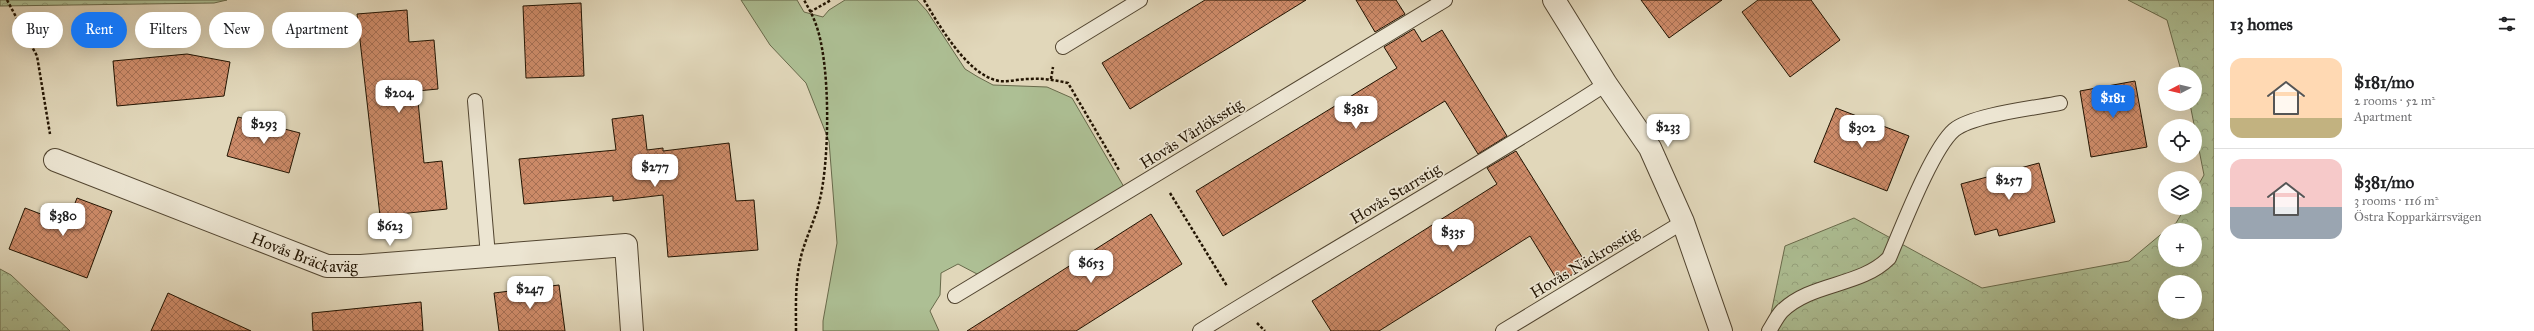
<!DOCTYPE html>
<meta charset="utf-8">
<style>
body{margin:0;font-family:"IM FELL Great Primer",serif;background:#f6f6f6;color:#202124;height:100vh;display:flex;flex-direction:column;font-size:15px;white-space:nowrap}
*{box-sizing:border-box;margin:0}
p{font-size:13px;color:#757577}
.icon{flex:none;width:22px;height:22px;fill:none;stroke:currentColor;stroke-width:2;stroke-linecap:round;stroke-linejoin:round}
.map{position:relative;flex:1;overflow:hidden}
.side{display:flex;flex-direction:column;background:#fff;width:320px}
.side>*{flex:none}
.top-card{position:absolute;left:12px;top:12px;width:380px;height:36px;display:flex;gap:8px}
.needle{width:26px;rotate:263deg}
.tools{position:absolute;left:2158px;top:67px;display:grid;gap:8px}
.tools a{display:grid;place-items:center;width:44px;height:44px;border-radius:50%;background:#fff;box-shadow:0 4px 16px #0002;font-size:20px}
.price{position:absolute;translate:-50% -34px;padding:0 9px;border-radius:8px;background:#fff;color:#222;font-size:13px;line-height:26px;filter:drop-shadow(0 1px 2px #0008)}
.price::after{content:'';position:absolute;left:50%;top:24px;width:12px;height:9px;margin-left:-6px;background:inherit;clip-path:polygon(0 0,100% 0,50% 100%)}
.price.current{background:#1a73e8;color:#fff}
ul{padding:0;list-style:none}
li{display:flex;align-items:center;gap:12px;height:100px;padding:0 16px}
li+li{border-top:1px solid #e0e0e0}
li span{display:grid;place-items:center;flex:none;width:112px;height:80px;border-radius:12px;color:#555}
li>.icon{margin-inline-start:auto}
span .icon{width:48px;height:48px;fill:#fffc;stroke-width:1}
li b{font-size:17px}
h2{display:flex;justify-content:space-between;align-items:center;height:48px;padding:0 16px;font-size:17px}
.tag{padding:0 14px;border-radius:18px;background:#fff;box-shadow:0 4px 16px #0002;font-size:14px;line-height:36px}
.tag.current{background:#1a73e8;color:#fff}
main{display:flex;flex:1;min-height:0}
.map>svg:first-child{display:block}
</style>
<main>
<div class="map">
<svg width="2214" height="331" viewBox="0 0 2214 331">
<defs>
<pattern id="forest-crowns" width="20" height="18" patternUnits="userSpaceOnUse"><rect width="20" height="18" fill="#adbf94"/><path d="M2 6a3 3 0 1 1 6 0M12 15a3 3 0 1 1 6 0" fill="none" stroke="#95a37e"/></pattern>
<pattern id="building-cross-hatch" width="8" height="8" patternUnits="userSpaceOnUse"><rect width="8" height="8" fill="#cd8b69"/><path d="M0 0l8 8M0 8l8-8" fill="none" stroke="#a67054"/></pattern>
</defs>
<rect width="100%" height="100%" fill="#e1d7ba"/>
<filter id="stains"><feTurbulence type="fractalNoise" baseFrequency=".005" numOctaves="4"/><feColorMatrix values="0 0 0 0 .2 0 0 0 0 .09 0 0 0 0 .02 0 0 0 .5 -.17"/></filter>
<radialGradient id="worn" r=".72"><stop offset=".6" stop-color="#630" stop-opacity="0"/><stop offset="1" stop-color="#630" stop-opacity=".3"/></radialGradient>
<!-- grass -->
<path fill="#adbf94" stroke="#686a4b" d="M741 0H797L804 12 823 17 829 10 845 0H917L927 11 965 69 978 77 993 85 1047 87 1072 98 1124 187 984 273 977 274 958 264 941 273 940 295 930 311 939 331H823V321L837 243 829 141 806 83 770 45Z"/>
<!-- forest -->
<g fill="url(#forest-crowns)" stroke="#686a4b" fill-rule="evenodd">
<path d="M0 0H227L214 3 0 6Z"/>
<path d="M2128 0H2214V331H1770L1769 323 1785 246 1854 218 1982 288 2129 261 2165 231V260H2195V230H2167L2176 223 2185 208H2195V191L2204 175 2190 104H2195V74H2182L2167 20ZM2165 282H2195V312H2165Z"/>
<path d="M0 269 11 275 70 331H0Z"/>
</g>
<!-- building -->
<g fill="url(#building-cross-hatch)" stroke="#221402">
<path d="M1205 0H1306L1130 109 1102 63Z"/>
<path d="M1356 0H1396L1405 14 1375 32Z"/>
<path d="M1641 0H1722L1669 38Z"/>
<path d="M1758 0H1811L1840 40 1790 77 1742 12Z"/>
<path d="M581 3 584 76 526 78 523 6Z"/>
<path d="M407 10 409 42 434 40 438 89 417 91 424 163 442 161 447 209 380 216 357 14Z"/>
<path d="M1414 29 1422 42 1442 30 1507 136 1478 154 1445 101 1223 236 1196 191 1397 68 1384 47Z"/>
<path d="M187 54 230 62 224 96 117 106 113 61Z"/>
<path d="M2135 81 2147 147 2091 157 2080 91Z"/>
<path d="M1836 108 1909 136 1887 191 1814 162Z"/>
<path d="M643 115 647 150 663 148V151L729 143 736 201 754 200 758 250 668 257 663 195 613 201V196L524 204 519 159 616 150 612 119Z"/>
<path d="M238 117 300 133 289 173 227 156Z"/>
<path d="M1516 151 1587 265 1559 283 1530 236 1379 331H1331L1312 301 1497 184 1487 168Z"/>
<path d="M2039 163 2055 222 1999 236 1997 229 1975 235 1961 184Z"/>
<path d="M77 198 112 211 87 278 9 249 25 208 67 224Z"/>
<path d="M1151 214 1182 264 1076 331H967Z"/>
<path d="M559 285 565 331H499L494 293Z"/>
<path d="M168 293 251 331H151Z"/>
<path d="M421 302 423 331H313L312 313Z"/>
</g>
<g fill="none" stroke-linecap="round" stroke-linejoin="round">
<!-- lane casing -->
<g stroke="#524530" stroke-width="16">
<g id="lane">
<path d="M1063 47 1140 0"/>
<path d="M475 101 488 256"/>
<path d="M955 296 1445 0"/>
<path d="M1200 331C1335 247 1473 170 1606 84"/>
<path d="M1503 331 1683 222"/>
<path d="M1769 331C1773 325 1777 316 1782 311 1812 282 1860 287 1889 258 1902 228 1932 149 1954 130 1972 115 2035 108 2060 103"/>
</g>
</g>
<!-- street casing -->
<g stroke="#524530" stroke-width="24">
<g id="street">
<path d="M1554 0 1606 84 1650 148 1683 222 1721 331"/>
<path id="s1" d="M55 160 327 266H361L626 245 632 331"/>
</g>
</g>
<!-- path -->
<g stroke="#221402" stroke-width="2.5" stroke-dasharray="3 2" stroke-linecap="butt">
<path d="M7 0 37 56 50 134"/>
<path d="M924 0C939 25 967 75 999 81 1009 82 1019 79 1029 79 1043 78 1055 80 1068 83L1119 170"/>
<path d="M810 12 831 0"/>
<path d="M1051 79 1053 67"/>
<path d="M1170 193 1227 286"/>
<path d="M1257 323 1265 331"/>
<path d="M796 331C796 308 795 284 800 261 804 241 814 223 819 203 830 162 831 61 815 22 812 14 808 7 804 0"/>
</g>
<!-- lane -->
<use href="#lane" stroke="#ece5d2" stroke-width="14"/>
<!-- street -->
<use href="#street" stroke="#ece5d2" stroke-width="22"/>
</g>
<g text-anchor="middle" stroke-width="3.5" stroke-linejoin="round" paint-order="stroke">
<!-- street labels -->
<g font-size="16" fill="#221402" stroke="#ece5d2">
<text transform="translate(1191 133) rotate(-32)" y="6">Hovås Vårlöksstig</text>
<text transform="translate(1395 193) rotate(-31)" y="6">Hovås Starrstig</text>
<text dy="6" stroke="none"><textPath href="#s1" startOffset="267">Hovås Bräckaväg</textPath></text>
<text transform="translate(1584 262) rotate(-31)" y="6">Hovås Näckrosstig</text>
</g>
</g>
<rect width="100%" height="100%" filter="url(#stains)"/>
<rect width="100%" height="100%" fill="url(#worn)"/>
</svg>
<div class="tools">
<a><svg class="needle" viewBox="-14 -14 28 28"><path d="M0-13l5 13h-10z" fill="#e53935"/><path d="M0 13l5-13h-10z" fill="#757577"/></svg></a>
<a><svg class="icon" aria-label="locate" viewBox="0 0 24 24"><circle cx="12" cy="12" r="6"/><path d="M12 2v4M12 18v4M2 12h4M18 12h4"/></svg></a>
<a><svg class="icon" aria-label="layers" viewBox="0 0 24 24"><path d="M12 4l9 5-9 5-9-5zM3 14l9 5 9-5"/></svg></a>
<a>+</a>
<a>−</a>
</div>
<b class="price" style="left:399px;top:114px">$204</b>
<b class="price current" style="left:2113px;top:119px">$181</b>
<b class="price" style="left:1356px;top:130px">$381</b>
<b class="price" style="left:264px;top:145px">$293</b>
<b class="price" style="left:1668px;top:148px">$233</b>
<b class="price" style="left:1862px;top:149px">$302</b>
<b class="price" style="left:655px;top:188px">$277</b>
<b class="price" style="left:2009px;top:201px">$257</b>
<b class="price" style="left:63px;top:237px">$380</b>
<b class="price" style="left:390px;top:247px">$623</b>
<b class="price" style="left:1453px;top:253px">$335</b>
<b class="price" style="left:1091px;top:284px">$653</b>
<b class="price" style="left:530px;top:310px">$247</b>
<div class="top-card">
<a class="tag">Buy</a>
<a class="tag current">Rent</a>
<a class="tag">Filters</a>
<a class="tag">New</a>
<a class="tag">Apartment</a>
</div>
</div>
<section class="side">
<h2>13 homes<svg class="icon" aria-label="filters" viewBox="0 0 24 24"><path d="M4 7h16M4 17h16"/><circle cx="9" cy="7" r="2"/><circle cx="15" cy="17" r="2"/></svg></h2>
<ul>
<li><span style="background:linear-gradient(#ffd9b3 75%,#c2b280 0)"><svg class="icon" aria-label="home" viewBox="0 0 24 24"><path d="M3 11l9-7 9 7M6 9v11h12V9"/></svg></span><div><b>$181/mo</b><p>2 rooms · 52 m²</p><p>Apartment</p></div></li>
<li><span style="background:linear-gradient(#f6c9c9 60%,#9aa5b1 0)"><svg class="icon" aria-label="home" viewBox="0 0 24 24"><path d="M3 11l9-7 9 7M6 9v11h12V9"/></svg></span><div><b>$381/mo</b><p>3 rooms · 116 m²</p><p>Östra Kopparkärrsvägen</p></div></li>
</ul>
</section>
</main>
